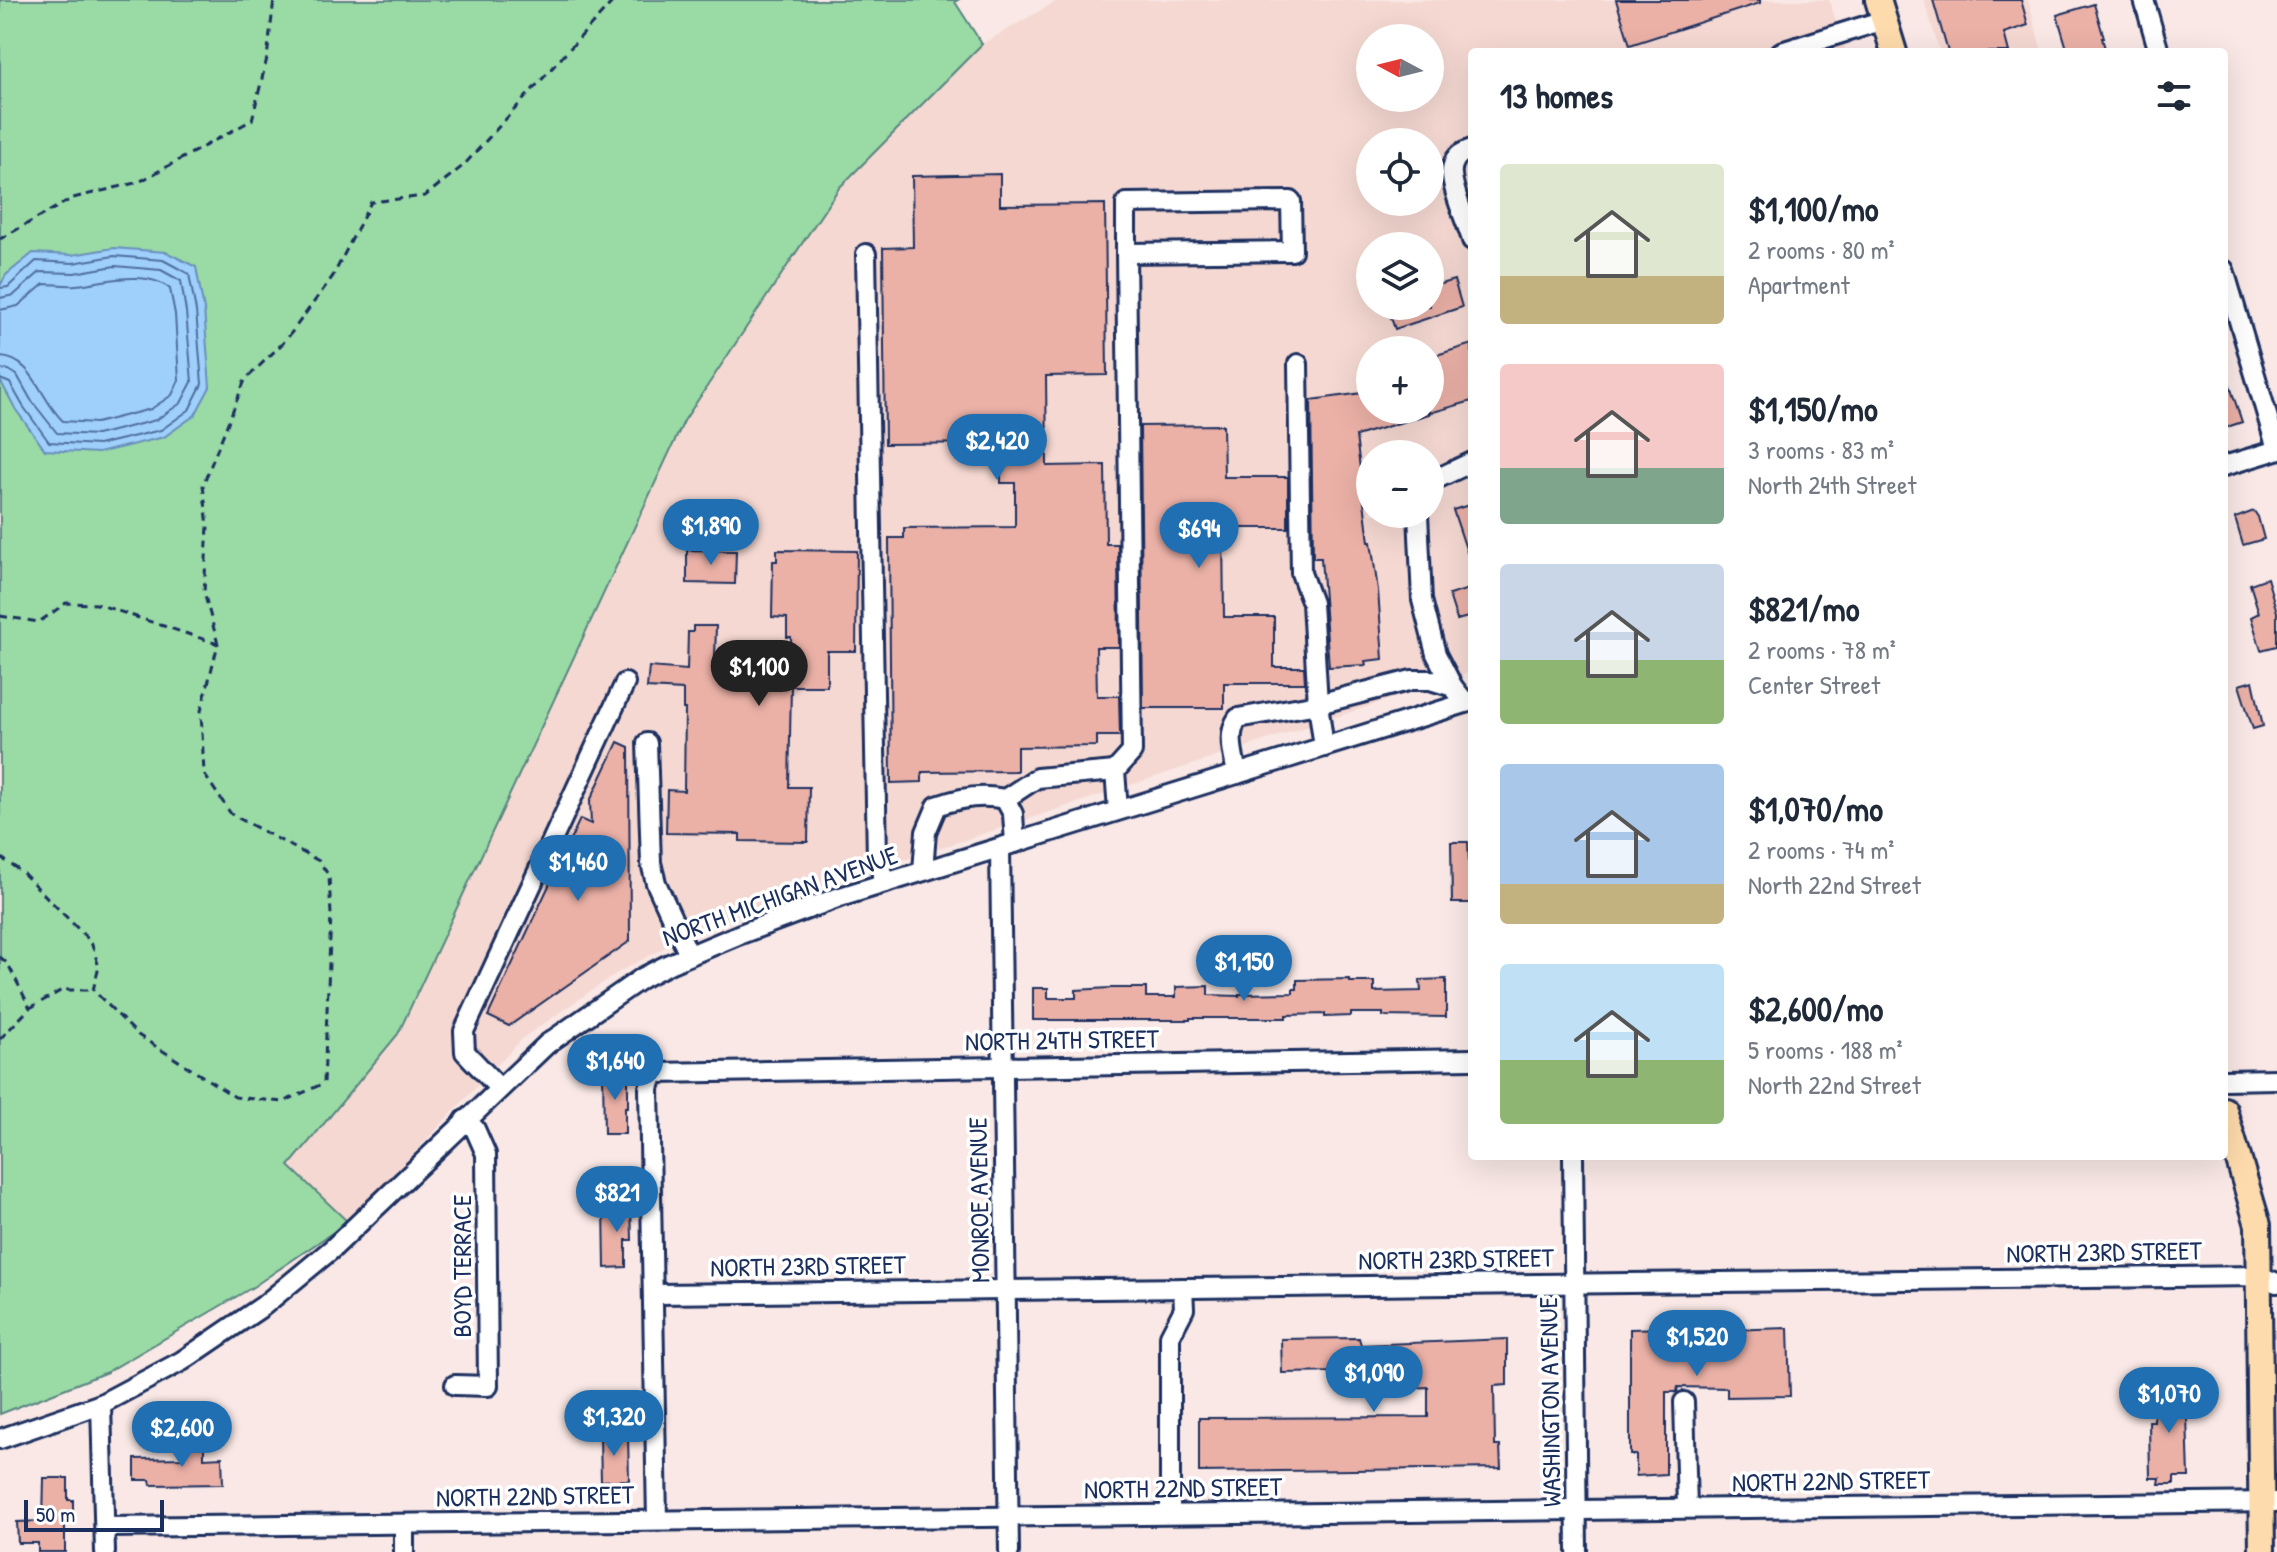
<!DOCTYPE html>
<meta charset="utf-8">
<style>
body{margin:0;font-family:"Patrick Hand",sans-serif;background:#f6f6f7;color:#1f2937;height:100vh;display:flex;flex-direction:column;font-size:30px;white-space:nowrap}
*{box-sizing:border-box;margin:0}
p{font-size:26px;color:#747a83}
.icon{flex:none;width:44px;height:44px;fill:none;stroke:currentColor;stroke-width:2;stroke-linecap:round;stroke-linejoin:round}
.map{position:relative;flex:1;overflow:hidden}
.drawer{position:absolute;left:1468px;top:48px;width:760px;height:1112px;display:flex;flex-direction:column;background:#fff;border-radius:8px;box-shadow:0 8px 32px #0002}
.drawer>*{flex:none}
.needle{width:52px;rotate:277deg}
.controls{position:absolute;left:1356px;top:24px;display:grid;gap:16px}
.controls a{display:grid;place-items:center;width:88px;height:88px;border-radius:50%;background:#fff;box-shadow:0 8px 32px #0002;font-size:40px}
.scale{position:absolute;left:24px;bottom:20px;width:140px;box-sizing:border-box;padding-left:8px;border:4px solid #1b2f5e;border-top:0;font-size:22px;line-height:28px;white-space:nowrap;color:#1b2f5e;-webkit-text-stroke:6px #fff;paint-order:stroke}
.price{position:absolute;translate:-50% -68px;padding:0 18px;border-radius:28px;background:#1f6fb2;color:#fff;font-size:26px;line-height:52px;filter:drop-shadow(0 2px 4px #0008)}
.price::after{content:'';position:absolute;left:50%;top:48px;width:24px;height:18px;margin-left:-12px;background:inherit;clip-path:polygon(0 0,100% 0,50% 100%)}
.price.active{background:#222;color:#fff}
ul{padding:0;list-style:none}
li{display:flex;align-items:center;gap:24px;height:200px;padding:0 32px}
li span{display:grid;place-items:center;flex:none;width:224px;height:160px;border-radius:8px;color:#555}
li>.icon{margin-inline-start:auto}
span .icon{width:96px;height:96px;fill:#fffc;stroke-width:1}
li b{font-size:34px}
h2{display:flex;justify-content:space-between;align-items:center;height:96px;padding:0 32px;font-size:34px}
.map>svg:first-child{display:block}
</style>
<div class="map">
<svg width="2277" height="1552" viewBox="0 0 2277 1552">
<rect width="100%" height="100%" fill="#f9e8e5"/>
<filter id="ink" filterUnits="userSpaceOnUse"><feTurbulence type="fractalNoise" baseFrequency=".0125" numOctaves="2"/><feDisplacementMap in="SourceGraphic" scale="16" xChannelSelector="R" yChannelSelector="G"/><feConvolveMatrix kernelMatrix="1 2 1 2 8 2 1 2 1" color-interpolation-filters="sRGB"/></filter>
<g filter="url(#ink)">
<!-- built -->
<g fill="#f5d8d2" fill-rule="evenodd">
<path d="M1059 0H1829L1846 52H1472V672L705 926 617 973 524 1037 348 1222 289 1167 398 1034 684 421 839 188 982 44ZM1370 38H1430V98H1370ZM1370 142H1430V202H1370ZM1370 246H1430V306H1370ZM1370 350H1430V410H1370ZM1370 454H1430V514H1370Z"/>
<path d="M1924 0H2028L2042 52H1940Z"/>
</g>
<!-- green -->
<path fill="#99daa5" stroke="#5a8482" stroke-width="2" d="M0 0H958L955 2 982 44 839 188 684 421 398 1034 289 1166 348 1222 253 1287 107 1372 0 1414Z"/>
<!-- water -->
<path fill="#9fcffb" stroke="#6a8fbc" stroke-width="2" d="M114 248 166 252 196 267 204 310 210 387 195 415 164 437 98 453 45 450 16 410 0 380V286L6 275 33 253 72 255Z"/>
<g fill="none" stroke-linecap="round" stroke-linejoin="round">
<!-- shore -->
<g stroke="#506f9d" stroke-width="2">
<path d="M0 288 8 287 36 261 73 263 114 256 163 260 189 274 196 311 202 384 189 410 161 430 98 445 49 442 23 406 10 383 0 379"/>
<path d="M0 298 14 295 40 272 74 273 115 266 161 270 181 281 186 312 192 382 181 403 156 420 97 435 57 433 31 400 17 375 9 370 0 369"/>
<path d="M0 310 18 306 44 284C54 284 65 286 76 285 103 282 147 269 170 289L175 314 179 380 172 395 151 409 96 423 63 421C40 400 34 358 0 357"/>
</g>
</g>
<!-- building -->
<g fill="#ebb1a7" stroke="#1b2f5e" stroke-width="2">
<path d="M1616 0H1760V3L1630 45Z"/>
<path d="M1933 0H2021L2028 25 2004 33 2009 52H1948Z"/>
<path d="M2094 4 2104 38H2102L2106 52H2068L2057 15Z"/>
<path d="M1000 174V205L1105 204 1107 375 1046 376 1047 466 1105 465 1106 544H1118L1119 647H1096L1097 696H1119L1120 736H1097V746L1017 747V771L922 772V782L891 783 889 538H904V528L1015 527V483H1001V443L885 444 883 248 913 247 912 176Z"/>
<path d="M1454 280 1462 307 1395 329 1387 306H1430V287Z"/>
<path d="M1472 344V401L1430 413V357Z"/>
<path d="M2224 377H2227L2242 422 2224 428Z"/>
<path d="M1370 392V410H1429V414L1356 436 1369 542H1371L1378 590 1383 659 1365 661 1366 665 1329 667 1321 558H1313L1311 400Z"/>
<path d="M1223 425 1224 477H1288V528H1223L1224 617H1274V667H1304L1305 683H1224V708H1143L1140 426Z"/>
<path d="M1472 504V558H1469L1453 510Z"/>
<path d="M2254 511 2258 517 2264 539 2243 545 2235 518Z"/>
<path d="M687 550 736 551 735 584 687 583Z"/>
<path d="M777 550 857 551 856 651H827V686H791L789 787H809L808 842 740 841V834L666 833 667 790 684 791 685 709H683V690L647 688 649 667 687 670 688 632H693V626H716L715 658H722V687L753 686V666H791V637H787V618L772 617 773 561H777Z"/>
<path d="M2267 578 2277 612V646L2261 650 2251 617 2259 613 2250 584Z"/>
<path d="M1472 588V616L1457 620 1449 595Z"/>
<path d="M2253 681 2263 726 2253 729 2239 685Z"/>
<path d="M618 742 629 747 630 941 509 1026 488 1016 580 819 591 824 590 801Z"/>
<path d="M1451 842H1468L1471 903H1452Z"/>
<path d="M1350 979V982H1374V992L1421 991 1420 980 1446 979V1017L1383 1016V1013H1351V1016L1325 1017V1014L1286 1015V1018H1190V1020H1033V988H1048V998H1076V990L1110 988H1146V997H1176V987L1208 986V995L1239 996V994L1293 993V989H1297V980Z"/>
<path d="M603 1072H628V1107H625V1134H604Z"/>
<path d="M604 1205H631L632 1240H626V1267L605 1268Z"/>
<path d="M1667 1328V1337H1725L1726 1330 1788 1328 1790 1396 1727 1397V1388L1678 1387 1677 1392H1666V1474L1636 1476V1455H1630V1329Z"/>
<path d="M1359 1338 1361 1345 1507 1339V1385L1494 1386 1495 1446H1500L1501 1468 1199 1472V1418L1428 1417V1387L1411 1388 1410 1371 1282 1373 1281 1339Z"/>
<path d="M2186 1386 2189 1477H2174V1484H2159L2160 1478H2150L2149 1421H2154V1388Z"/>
<path d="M600 1436H628L629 1480 601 1481Z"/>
<path d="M204 1443V1458L222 1457 223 1484 151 1485 150 1480H135V1459L184 1458 183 1444Z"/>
<path d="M44 1478H68V1500H73V1516H65V1552H38V1543H18L17 1522 43 1521Z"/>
</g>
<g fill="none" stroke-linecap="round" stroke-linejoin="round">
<!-- minor casing -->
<g stroke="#1b2f5e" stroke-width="24">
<g id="minor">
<path d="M2144 0 2159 52"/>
<path d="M1781 52 1884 20"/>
<path d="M1472 149C1463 152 1456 155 1453 165 1447 180 1467 223 1472 240"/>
<path d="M866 254 877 859 886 883"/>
<path d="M2224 270 2277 449"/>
<path d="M1298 364 1301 573 1312 603 1318 704 1324 747"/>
<path d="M2224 466 2277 450"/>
<path d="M1430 482 1472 462"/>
<path d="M1418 514 1422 600 1436 654 1453 687"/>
<path d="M647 743 651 863 656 883 689 955"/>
<path d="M1115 771 1132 752 1126 253V203L1291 201 1292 251 1126 253"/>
<path d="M1237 774C1234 755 1226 735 1238 718L1318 704 1412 680H1430L1453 687 1466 703"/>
<path d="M1005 799 1037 778 1115 771 1118 810"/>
<path d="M1000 848 1009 1552"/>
<path d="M923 871 926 832 937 806C958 798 983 794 1005 799L1013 814 1015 843"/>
<path d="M2224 1080 2277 1079"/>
<path d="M499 1088 465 1052 464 1031 625 683"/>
<path d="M1573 1156 1577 1552"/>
<path d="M654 1294 2259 1276 2277 1283"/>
<path d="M455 1385 488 1386 486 1154 475 1129 465 1120"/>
<path d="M1684 1402 1687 1508"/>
<path d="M101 1404 105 1552"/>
<path d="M0 1439 101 1404 182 1361 263 1306 332 1249 547 1044 642 978 669 964 738 935 837 898 1472 701"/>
<path d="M1170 1514V1336L1184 1309 1183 1288"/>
<path d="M657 1520 649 1088 654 1073 1472 1059"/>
<path d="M404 1524V1552"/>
<path d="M105 1527 2277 1502"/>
</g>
</g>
<!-- major casing -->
<g stroke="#1b2f5e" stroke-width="30">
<g id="major">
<path d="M1878 0 1894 52"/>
<path d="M2224 1110 2258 1225 2262 1552"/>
</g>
</g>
<!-- path -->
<g stroke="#1b2f5e" stroke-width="3" stroke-dasharray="8 6" stroke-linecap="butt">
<path d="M0 239 73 198 139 182 252 120 267 58 274 0"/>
<path d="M0 616 39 622 66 603 97 604 218 644"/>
<path d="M0 857 22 872 91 942 99 967 93 990 138 1035 235 1097 283 1102 324 1083 331 915 329 876 319 861 231 814 204 774 201 711 218 644 204 592 208 526 203 485 245 380 286 340 333 276 371 202 425 196 464 165 614 0"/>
<path d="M0 957 8 964 30 1008"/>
<path d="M0 1039 30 1008 62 990H93"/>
</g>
<!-- minor -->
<use href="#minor" stroke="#fff" stroke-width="18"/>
<!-- major -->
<use href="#major" stroke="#fedbac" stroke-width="24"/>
</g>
</g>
<g text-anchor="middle" stroke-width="7" stroke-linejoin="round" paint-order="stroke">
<!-- street labels -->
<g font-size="26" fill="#1b2f5e" stroke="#fff">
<text transform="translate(780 896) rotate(-20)" y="9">NORTH MICHIGAN AVENUE</text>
<text transform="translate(1062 1040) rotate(-1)" y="9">NORTH 24TH STREET</text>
<text transform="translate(979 1200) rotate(-91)" y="9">MONROE AVENUE</text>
<text transform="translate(2104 1252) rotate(-1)" y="9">NORTH 23RD STREET</text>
<text transform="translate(1456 1259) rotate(-1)" y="9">NORTH 23RD STREET</text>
<text transform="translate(462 1266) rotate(-90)" y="9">BOYD TERRACE</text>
<text transform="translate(808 1266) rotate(-1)" y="9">NORTH 23RD STREET</text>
<text transform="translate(1550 1402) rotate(-91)" y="9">WASHINGTON AVENUE</text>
<text transform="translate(1831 1481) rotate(-1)" y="9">NORTH 22ND STREET</text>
<text transform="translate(1183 1488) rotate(-1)" y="9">NORTH 22ND STREET</text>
<text transform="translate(535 1496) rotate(-1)" y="9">NORTH 22ND STREET</text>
</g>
</g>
</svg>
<div class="controls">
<a><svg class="needle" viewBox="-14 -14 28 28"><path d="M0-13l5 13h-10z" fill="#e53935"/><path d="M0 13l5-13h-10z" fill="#747a83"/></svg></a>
<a><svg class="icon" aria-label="locate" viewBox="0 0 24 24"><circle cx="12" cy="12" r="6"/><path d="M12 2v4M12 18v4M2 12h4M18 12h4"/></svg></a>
<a><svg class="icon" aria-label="layers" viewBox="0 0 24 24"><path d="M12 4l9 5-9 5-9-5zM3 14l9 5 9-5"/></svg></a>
<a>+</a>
<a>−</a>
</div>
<div class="scale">50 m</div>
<b class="price" style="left:997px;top:482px">$2,420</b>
<b class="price" style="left:711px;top:567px">$1,890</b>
<b class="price" style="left:1199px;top:570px">$694</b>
<b class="price active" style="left:759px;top:708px">$1,100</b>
<b class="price" style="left:578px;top:903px">$1,460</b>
<b class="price" style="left:1244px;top:1003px">$1,150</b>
<b class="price" style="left:615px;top:1102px">$1,640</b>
<b class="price" style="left:617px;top:1234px">$821</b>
<b class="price" style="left:1697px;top:1378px">$1,520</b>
<b class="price" style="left:1374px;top:1414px">$1,090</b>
<b class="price" style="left:2169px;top:1435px">$1,070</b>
<b class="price" style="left:614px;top:1458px">$1,320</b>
<b class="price" style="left:182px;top:1469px">$2,600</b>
<section class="drawer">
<h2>13 homes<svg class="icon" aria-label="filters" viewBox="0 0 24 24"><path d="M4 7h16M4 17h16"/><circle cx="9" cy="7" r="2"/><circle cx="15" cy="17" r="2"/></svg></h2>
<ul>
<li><span style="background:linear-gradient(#dfe7d0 70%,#c2b280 0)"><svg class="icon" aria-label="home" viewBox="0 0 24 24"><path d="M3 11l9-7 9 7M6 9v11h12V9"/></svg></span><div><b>$1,100/mo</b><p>2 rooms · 80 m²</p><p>Apartment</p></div></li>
<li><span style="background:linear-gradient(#f6c9c9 65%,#7fa58c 0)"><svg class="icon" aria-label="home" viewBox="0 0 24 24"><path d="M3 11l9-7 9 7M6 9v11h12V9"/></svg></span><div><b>$1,150/mo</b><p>3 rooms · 83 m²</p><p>North 24th Street</p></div></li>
<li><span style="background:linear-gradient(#c9d6e8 60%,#8fb573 0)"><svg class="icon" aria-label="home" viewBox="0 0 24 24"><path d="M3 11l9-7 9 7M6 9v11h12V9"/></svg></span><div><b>$821/mo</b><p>2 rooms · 78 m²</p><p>Center Street</p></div></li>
<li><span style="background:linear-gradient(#a9c7e8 75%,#c2b280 0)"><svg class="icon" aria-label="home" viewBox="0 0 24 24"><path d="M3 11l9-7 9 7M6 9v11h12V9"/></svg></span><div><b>$1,070/mo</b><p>2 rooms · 74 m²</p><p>North 22nd Street</p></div></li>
<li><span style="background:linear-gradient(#bfe0f5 60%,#8fb573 0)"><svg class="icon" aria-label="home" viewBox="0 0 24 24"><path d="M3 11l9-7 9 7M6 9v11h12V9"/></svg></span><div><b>$2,600/mo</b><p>5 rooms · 188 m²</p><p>North 22nd Street</p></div></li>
</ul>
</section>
</div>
